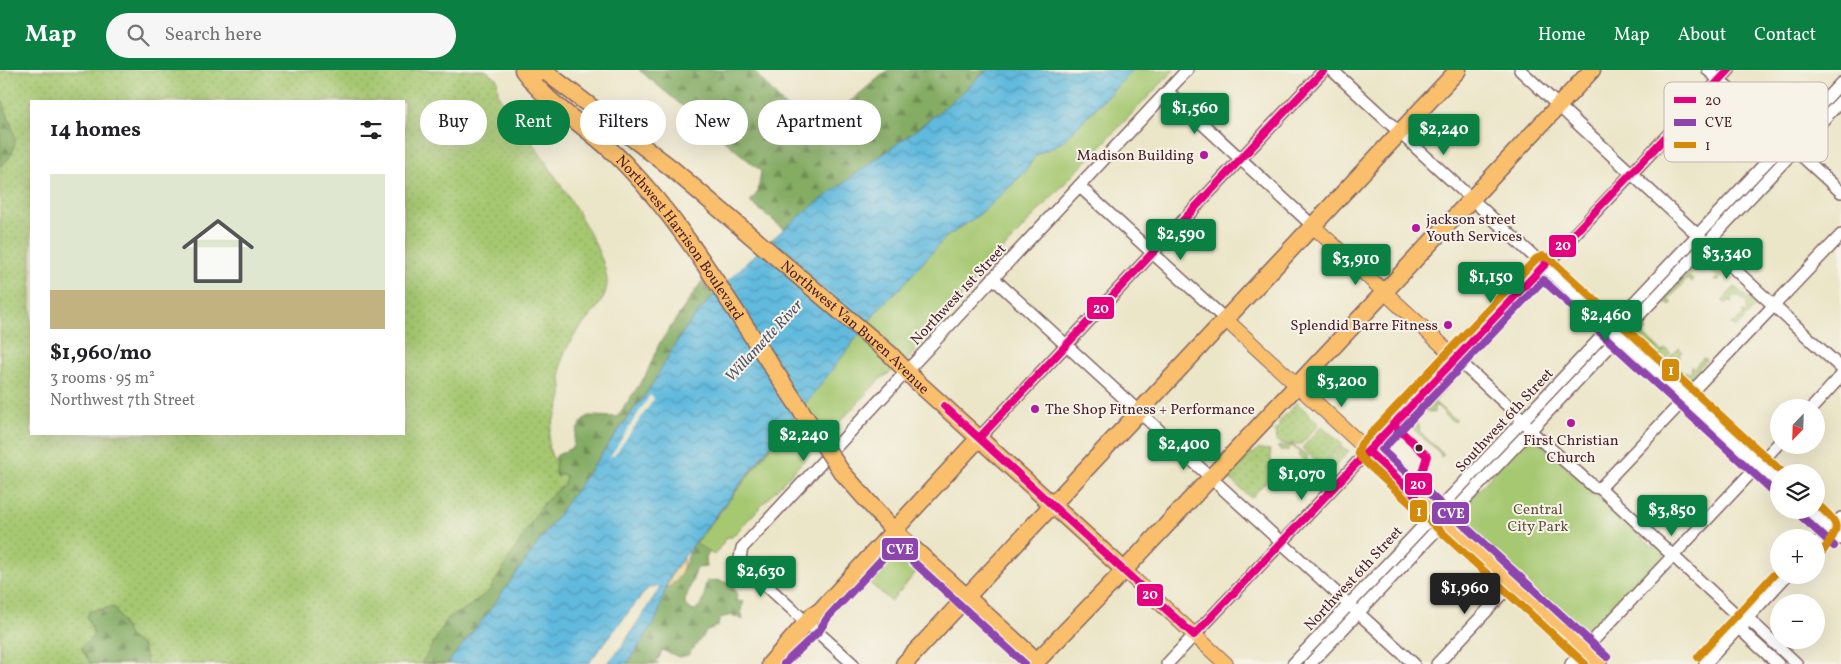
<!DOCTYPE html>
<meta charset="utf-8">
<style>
body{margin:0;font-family:Vollkorn,serif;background:#f6f6f6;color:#202124;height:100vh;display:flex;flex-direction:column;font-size:19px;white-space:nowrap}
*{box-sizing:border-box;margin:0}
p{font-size:16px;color:#757577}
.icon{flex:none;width:28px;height:28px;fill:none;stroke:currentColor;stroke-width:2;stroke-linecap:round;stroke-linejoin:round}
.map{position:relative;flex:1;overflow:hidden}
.side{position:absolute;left:30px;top:30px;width:375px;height:335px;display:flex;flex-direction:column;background:#fff;border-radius:0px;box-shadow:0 5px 20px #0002}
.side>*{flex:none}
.top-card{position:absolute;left:420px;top:30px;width:475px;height:45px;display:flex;gap:10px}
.needle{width:32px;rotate:203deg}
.tools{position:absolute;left:1770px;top:329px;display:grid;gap:10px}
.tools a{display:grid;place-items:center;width:55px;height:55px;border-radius:50%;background:#fff;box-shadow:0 5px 20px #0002;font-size:25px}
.price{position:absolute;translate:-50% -42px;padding:0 11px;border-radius:5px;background:#0b8043;color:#fff;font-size:16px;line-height:32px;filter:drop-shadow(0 1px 2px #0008)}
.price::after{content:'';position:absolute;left:50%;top:30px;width:15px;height:11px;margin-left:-8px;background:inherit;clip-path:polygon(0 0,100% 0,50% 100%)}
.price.selected{background:#222;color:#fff}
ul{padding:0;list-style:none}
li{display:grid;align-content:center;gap:10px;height:265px;padding:0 20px}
li span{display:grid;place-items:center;height:155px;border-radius:0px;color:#555}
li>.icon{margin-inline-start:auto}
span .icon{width:90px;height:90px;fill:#fffc;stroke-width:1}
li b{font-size:21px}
h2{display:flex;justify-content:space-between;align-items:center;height:60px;padding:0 20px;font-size:21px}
.chip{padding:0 18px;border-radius:22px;background:#fff;box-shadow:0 5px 20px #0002;font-size:18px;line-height:45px}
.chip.selected{background:#0b8043;color:#fff}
header{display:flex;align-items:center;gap:30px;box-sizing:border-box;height:70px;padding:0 25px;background:#0b8043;color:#fff}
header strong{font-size:24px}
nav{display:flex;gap:28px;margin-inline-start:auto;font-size:18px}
.search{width:350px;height:45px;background:#f6f6f6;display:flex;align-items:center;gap:12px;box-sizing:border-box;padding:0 18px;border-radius:28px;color:#757577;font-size:19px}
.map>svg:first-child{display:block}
</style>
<header>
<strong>Map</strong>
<div class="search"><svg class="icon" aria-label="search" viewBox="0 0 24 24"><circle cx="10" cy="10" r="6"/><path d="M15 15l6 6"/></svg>Search here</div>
<nav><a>Home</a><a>Map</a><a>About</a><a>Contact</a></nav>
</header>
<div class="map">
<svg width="1841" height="594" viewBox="0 0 1841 594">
<defs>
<pattern id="grass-dots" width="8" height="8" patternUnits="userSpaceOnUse" patternTransform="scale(1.25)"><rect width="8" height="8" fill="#a6c871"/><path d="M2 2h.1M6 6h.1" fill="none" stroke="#90ab62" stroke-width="1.8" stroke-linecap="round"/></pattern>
<pattern id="forest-firs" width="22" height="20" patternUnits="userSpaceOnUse" patternTransform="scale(1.25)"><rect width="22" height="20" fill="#84ac63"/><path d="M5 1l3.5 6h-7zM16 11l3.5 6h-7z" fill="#6e8b52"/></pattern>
<pattern id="sand-dots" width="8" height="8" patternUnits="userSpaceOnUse" patternTransform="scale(1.25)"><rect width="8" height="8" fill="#eeda9e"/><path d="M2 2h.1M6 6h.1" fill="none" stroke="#cebb88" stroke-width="1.8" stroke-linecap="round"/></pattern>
<pattern id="water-waves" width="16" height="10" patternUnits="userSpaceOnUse" patternTransform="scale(1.25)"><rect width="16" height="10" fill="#60bade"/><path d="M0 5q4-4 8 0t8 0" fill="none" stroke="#5197b4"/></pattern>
</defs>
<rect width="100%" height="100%" fill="#f7f3e8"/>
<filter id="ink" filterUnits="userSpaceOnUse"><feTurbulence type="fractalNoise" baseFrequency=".02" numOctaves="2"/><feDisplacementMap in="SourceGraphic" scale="10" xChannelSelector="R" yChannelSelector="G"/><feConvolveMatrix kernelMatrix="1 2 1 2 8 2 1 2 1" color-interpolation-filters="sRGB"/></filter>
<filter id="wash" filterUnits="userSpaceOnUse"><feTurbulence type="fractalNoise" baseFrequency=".0096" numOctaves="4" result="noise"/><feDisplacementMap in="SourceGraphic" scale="20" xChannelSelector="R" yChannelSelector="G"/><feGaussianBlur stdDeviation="1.12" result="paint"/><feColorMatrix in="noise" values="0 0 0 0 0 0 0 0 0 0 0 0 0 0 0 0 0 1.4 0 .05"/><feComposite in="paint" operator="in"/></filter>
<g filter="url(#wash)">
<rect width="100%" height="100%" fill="#ece6c9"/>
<!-- grass -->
<g fill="url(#grass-dots)" stroke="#78744e" fill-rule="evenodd">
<path d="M2 0H485L497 9 498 25C523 60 610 176 607 214 606 233 585 250 575 265 568 275 561 287 561 299 560 309 563 316 562 326 558 347 543 361 551 384 555 395 574 403 584 409L447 594H0V4ZM31 31H404V364H31Z"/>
<path d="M1297 332 1319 354 1301 374H1281L1276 371 1275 361 1280 356 1278 353Z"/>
<path d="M1322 356 1341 373V376L1321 395 1302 378Z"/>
<path d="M1342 377 1349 381 1330 402 1323 396Z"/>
<path d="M1258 379 1270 380 1273 404 1251 428 1228 407 1250 382 1253 384Z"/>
</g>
<!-- forest -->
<g fill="url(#forest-firs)" stroke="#676647">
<path d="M639 0H753L795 47 809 56 823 54 888 0H987L958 29 784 159 750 132 758 122 761 101Z"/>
<path d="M3 31C5 39 16 66 15 70 15 79 8 93 0 96V36Z"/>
<path d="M702 211 714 226 683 262 648 324 634 339 487 544 447 594H421L448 548 470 536 490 520 542 435 564 414 566 406 562 404 557 406 555 404 556 386 573 377C574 365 578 354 588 346L617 347 646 305 659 274Z"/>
<path d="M787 356 709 483 706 488 707 497 697 498 685 530V535L693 541C710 531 701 522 707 511 721 509 728 511 737 522L736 531 744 532 741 539 743 550 732 545 720 548 718 556 707 561 688 585 679 587 662 580 659 588 655 591 659 594H626L659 521 667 518 676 504 684 498 693 473 778 363Z"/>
<path d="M114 537 130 567 143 576 147 594H91L81 578 94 565 87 547 89 541Z"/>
</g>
<!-- sand -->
<path fill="url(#sand-dots)" stroke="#9c7c64" d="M684 488C684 501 678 513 666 518L674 500Z"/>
<!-- green -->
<g fill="#a6c871" stroke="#78744e">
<path d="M1133 0H1174L1042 137 972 213 904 294 880 309 732 467H727L714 485 696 473 880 237 900 218 945 168 976 147 1003 123 1024 103 1036 85 1062 72Z"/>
<path d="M1702 187 1723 206 1719 210H1714L1717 207 1707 196 1703 200 1699 197 1691 205 1688 203Z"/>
<path d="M1687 204 1693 210 1691 212 1687 209 1668 230 1672 233 1670 235 1666 232 1643 257 1647 260 1643 264 1662 282 1666 279 1671 283 1664 290 1634 261Z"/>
<path d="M1735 217 1756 236 1736 258 1731 253 1734 254 1744 244 1741 241 1744 243 1748 239 1746 236 1748 234 1738 225 1731 230 1732 233 1729 230 1726 234 1722 230Z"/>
<path d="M1679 278 1682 281 1679 285 1681 287H1678L1674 294 1684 303 1686 301 1689 303 1692 299 1691 296 1693 299 1703 288 1706 290 1687 311 1666 291Z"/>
<path d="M1452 311 1434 332 1456 350 1455 352 1444 345V342L1437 336H1434V343L1424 340Z"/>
<path d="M1419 346 1416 352 1419 355 1420 362 1444 385 1441 387 1440 383 1410 356Z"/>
<path d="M1534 367 1652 477 1662 478 1665 486 1587 568 1455 447 1525 368Z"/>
<path d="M1293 375 1308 386 1306 389 1313 395 1315 394 1324 401 1322 403 1315 396 1312 398 1298 385 1300 382 1292 376 1287 381 1284 379 1282 381 1277 377Z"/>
<path d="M895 483 902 484 919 499 891 531 866 510 889 485Z"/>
</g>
<!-- water -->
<path fill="url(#water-waves)" stroke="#556c84" d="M987 0H1133L1062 72 1036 85 1024 103 1003 123 976 147 945 168 900 218 880 237 812 326 786 355 674 500 667 514 657 548 627 594H607L622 576 660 518 658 516 648 518 638 530 588 594H447L487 544 634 339C655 316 665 288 683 262 706 229 753 186 784 159 850 104 925 60 987 0Z"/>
<!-- pier -->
<path fill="#ece6c9" d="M650 325 654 329 614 386 612 385 603 398Z"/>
</g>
<g filter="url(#ink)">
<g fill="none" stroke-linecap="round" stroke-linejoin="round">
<!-- minor casing -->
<g stroke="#836562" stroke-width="14">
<g id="minor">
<path d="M1332 0 1779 413"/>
<path d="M1520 0 1841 298"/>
<path d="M1708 0 1841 122"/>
<path d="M1729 0 1457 289 1519 346 1534 364 1594 417 1600 418 1841 165"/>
<path d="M1168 22 1313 156"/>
<path d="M1079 116 1225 249"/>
<path d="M993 208 1414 594"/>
<path d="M1812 338 1841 306"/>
<path d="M980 367 1324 0"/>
<path d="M1600 418 1743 551 1752 552 1797 594"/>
<path d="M1809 440 1841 469"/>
<path d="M1816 474 1841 448"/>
<path d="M1743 551V562L1778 594"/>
<path d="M806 552 745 496 740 488 742 478 1187 0"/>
<path d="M811 556 853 594"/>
<path d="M1167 594 1368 381"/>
<path d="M1293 594 1841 13"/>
<path d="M1310 594 1841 31"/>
<path d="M1437 594 1512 514"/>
<path d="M1571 594 1779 373"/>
<path d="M1705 594 1787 505"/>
</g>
</g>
<!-- major casing -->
<g stroke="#836562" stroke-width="16">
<g id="major">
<path d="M1313 156 1457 289 1368 381"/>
<path d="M1225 249 1600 594"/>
<path d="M1124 500 1226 594"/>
</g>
</g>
<!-- highway casing -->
<g stroke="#836562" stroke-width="19">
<g id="highway">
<path id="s1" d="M523 0C550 38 594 60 626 95 680 151 720 218 763 283"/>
<path id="s2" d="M536 0 547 3 670 97 890 284 915 310 1124 500"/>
<path d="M841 401 894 461 1037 591"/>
<path d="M770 594 813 545 820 541 980 367"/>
<path d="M904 594 1458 0"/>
<path d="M1034 594 1116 509 1592 0"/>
</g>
</g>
<!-- minor -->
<use href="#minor" stroke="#fff" stroke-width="11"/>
<!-- major -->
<use href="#major" stroke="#f9bf6d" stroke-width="14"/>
<!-- highway -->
<use href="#highway" stroke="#f9bf6d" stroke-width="16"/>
<!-- highway-bridge casing -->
<g stroke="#836562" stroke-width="19" stroke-linecap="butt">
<path id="highway-bridge" d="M763 283 841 401"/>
</g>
<!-- highway-bridge -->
<use href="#highway-bridge" stroke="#f9bf6d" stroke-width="16"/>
<!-- bus-1 casing -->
<g stroke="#f7f3e8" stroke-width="11">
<g id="bus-1">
<path d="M944 336 1194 565 1729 0"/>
<path d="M980 367 1324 0"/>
<path d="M1368 381 1415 425 1427 386 1393 354"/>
</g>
</g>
<!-- bus-2 casing -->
<g stroke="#f7f3e8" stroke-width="11">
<g id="bus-2">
<path d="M1802 447 1834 476"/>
<path d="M1607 587 1382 380 1543 210 1772 420"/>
<path d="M784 594 819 561 828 547 895 475 1025 594"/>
</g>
</g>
<!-- bus-3 casing -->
<g stroke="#f7f3e8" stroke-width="11">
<g id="bus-3">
<path d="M1816 433C1841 456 1841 455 1823 481"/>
<path d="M1698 587 1779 499"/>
<path d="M1585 594 1361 388 1358 382 1361 374 1536 189 1543 186 1550 189 1782 402"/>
</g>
</g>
<!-- bus-1 -->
<use href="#bus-1" stroke="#e5007d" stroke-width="8"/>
<!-- bus-2 -->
<use href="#bus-2" stroke="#8e44ad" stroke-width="8"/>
<!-- bus-3 -->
<use href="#bus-3" stroke="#d48b09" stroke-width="8"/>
</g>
</g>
<!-- markers -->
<g fill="#b5179e" stroke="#f7f3e8" stroke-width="2">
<circle cx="1204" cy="85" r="5"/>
<circle cx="1416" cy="158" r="5"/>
<circle cx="1448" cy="255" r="5"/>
<circle cx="1035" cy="339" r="5"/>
<circle cx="1571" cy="353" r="5"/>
</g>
<circle fill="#4a1f2b" stroke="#f7f3e8" stroke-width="2" cx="1419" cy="378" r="4.5"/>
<g text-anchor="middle" stroke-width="4" stroke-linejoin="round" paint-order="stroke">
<!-- poi labels -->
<g font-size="15" fill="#4a1f2b" stroke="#f7f3e8" text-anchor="end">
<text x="1194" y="90">Madison Building</text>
<text x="1426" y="154" text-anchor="start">jackson street<tspan x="1426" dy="17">Youth Services</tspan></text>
<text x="1438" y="260">Splendid Barre Fitness</text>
<text x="1045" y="344" text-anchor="start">The Shop Fitness + Performance</text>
<text x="1571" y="375" text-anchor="middle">First Christian<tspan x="1571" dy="17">Church</tspan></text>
</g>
<!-- street labels -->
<g font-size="15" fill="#4a1f2b" stroke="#f7f3e8">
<text dy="5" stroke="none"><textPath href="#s1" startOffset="231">Northwest Harrison Boulevard</textPath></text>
<text transform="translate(958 224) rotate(-47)" y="5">Northwest 1st Street</text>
<text dy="5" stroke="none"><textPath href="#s2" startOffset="411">Northwest Van Buren Avenue</textPath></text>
<text transform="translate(1504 350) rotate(-47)" y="5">Southwest 6th Street</text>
<text transform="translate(1353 508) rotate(-47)" y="5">Northwest 6th Street</text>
</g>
<!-- park labels -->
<g font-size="15" fill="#665240" stroke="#f7f3e8">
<text x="1538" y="444">Central<tspan x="1538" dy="17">City Park</tspan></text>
</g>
<!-- water labels -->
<g font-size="16" font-style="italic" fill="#52556a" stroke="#f7f3e8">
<text transform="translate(763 270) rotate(-47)" y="6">Willamette River</text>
</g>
</g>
<!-- legend -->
<rect x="1664" y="12" width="164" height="80" rx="8" fill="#f7f3e8" stroke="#c3b3af" stroke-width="1"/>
<rect x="1674" y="27" width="22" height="6" fill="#e5007d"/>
<rect x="1674" y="49" width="22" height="7" fill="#8e44ad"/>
<rect x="1674" y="72" width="22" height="6" fill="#d48b09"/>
<g font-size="14" fill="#4a1f2b">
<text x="1705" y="35">20</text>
<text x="1705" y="57">CVE</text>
<text x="1705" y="80">1</text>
</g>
<g stroke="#f7f3e8" stroke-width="2">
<rect x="1548" y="164" width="29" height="24" rx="5" fill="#e5007d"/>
<rect x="1086" y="226" width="29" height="24" rx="5" fill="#e5007d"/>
<rect x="1661" y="288" width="19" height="24" rx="5" fill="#d48b09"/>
<rect x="1404" y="402" width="29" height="24" rx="5" fill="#e5007d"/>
<rect x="1409" y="429" width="19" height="24" rx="5" fill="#d48b09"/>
<rect x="1431" y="431" width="39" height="24" rx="5" fill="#8e44ad"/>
<rect x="881" y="467" width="38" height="24" rx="5" fill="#8e44ad"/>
<rect x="1136" y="513" width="28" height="24" rx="5" fill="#e5007d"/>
</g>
<g font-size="14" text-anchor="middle" font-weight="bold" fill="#fff">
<text x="1563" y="180">20</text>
<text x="1101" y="243">20</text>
<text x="1671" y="305">1</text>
<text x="1418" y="419">20</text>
<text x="1419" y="446">1</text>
<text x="1451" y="448">CVE</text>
<text x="900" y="484">CVE</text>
<text x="1150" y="529">20</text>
</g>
</svg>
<div class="tools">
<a><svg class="needle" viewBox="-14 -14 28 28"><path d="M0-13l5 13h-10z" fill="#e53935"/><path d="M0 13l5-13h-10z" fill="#757577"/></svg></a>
<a><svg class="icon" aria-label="layers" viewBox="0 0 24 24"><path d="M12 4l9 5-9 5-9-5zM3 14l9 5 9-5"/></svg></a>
<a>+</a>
<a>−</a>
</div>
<b class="price" style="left:1195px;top:65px">$1,560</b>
<b class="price" style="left:1444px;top:86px">$2,240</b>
<b class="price" style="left:1181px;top:191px">$2,590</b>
<b class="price" style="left:1727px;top:210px">$3,340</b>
<b class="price" style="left:1356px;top:216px">$3,910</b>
<b class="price" style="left:1491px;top:234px">$1,150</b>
<b class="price" style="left:1606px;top:272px">$2,460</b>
<b class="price" style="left:1342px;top:338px">$3,200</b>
<b class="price" style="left:804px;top:392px">$2,240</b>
<b class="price" style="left:1184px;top:401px">$2,400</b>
<b class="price" style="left:1302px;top:431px">$1,070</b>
<b class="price" style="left:1672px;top:467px">$3,850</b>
<b class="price" style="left:761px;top:528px">$2,630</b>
<b class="price selected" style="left:1465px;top:545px">$1,960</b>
<div class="top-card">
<a class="chip">Buy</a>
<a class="chip selected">Rent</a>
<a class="chip">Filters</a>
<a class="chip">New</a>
<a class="chip">Apartment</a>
</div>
<section class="side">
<h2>14 homes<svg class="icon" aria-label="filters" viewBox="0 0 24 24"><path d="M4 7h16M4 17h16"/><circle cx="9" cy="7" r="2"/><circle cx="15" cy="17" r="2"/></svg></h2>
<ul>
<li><span style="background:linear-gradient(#dfe7d0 75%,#c2b280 0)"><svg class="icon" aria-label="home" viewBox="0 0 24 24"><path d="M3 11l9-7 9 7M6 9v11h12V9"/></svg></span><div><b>$1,960/mo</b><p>3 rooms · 95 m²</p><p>Northwest 7th Street</p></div></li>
</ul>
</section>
</div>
